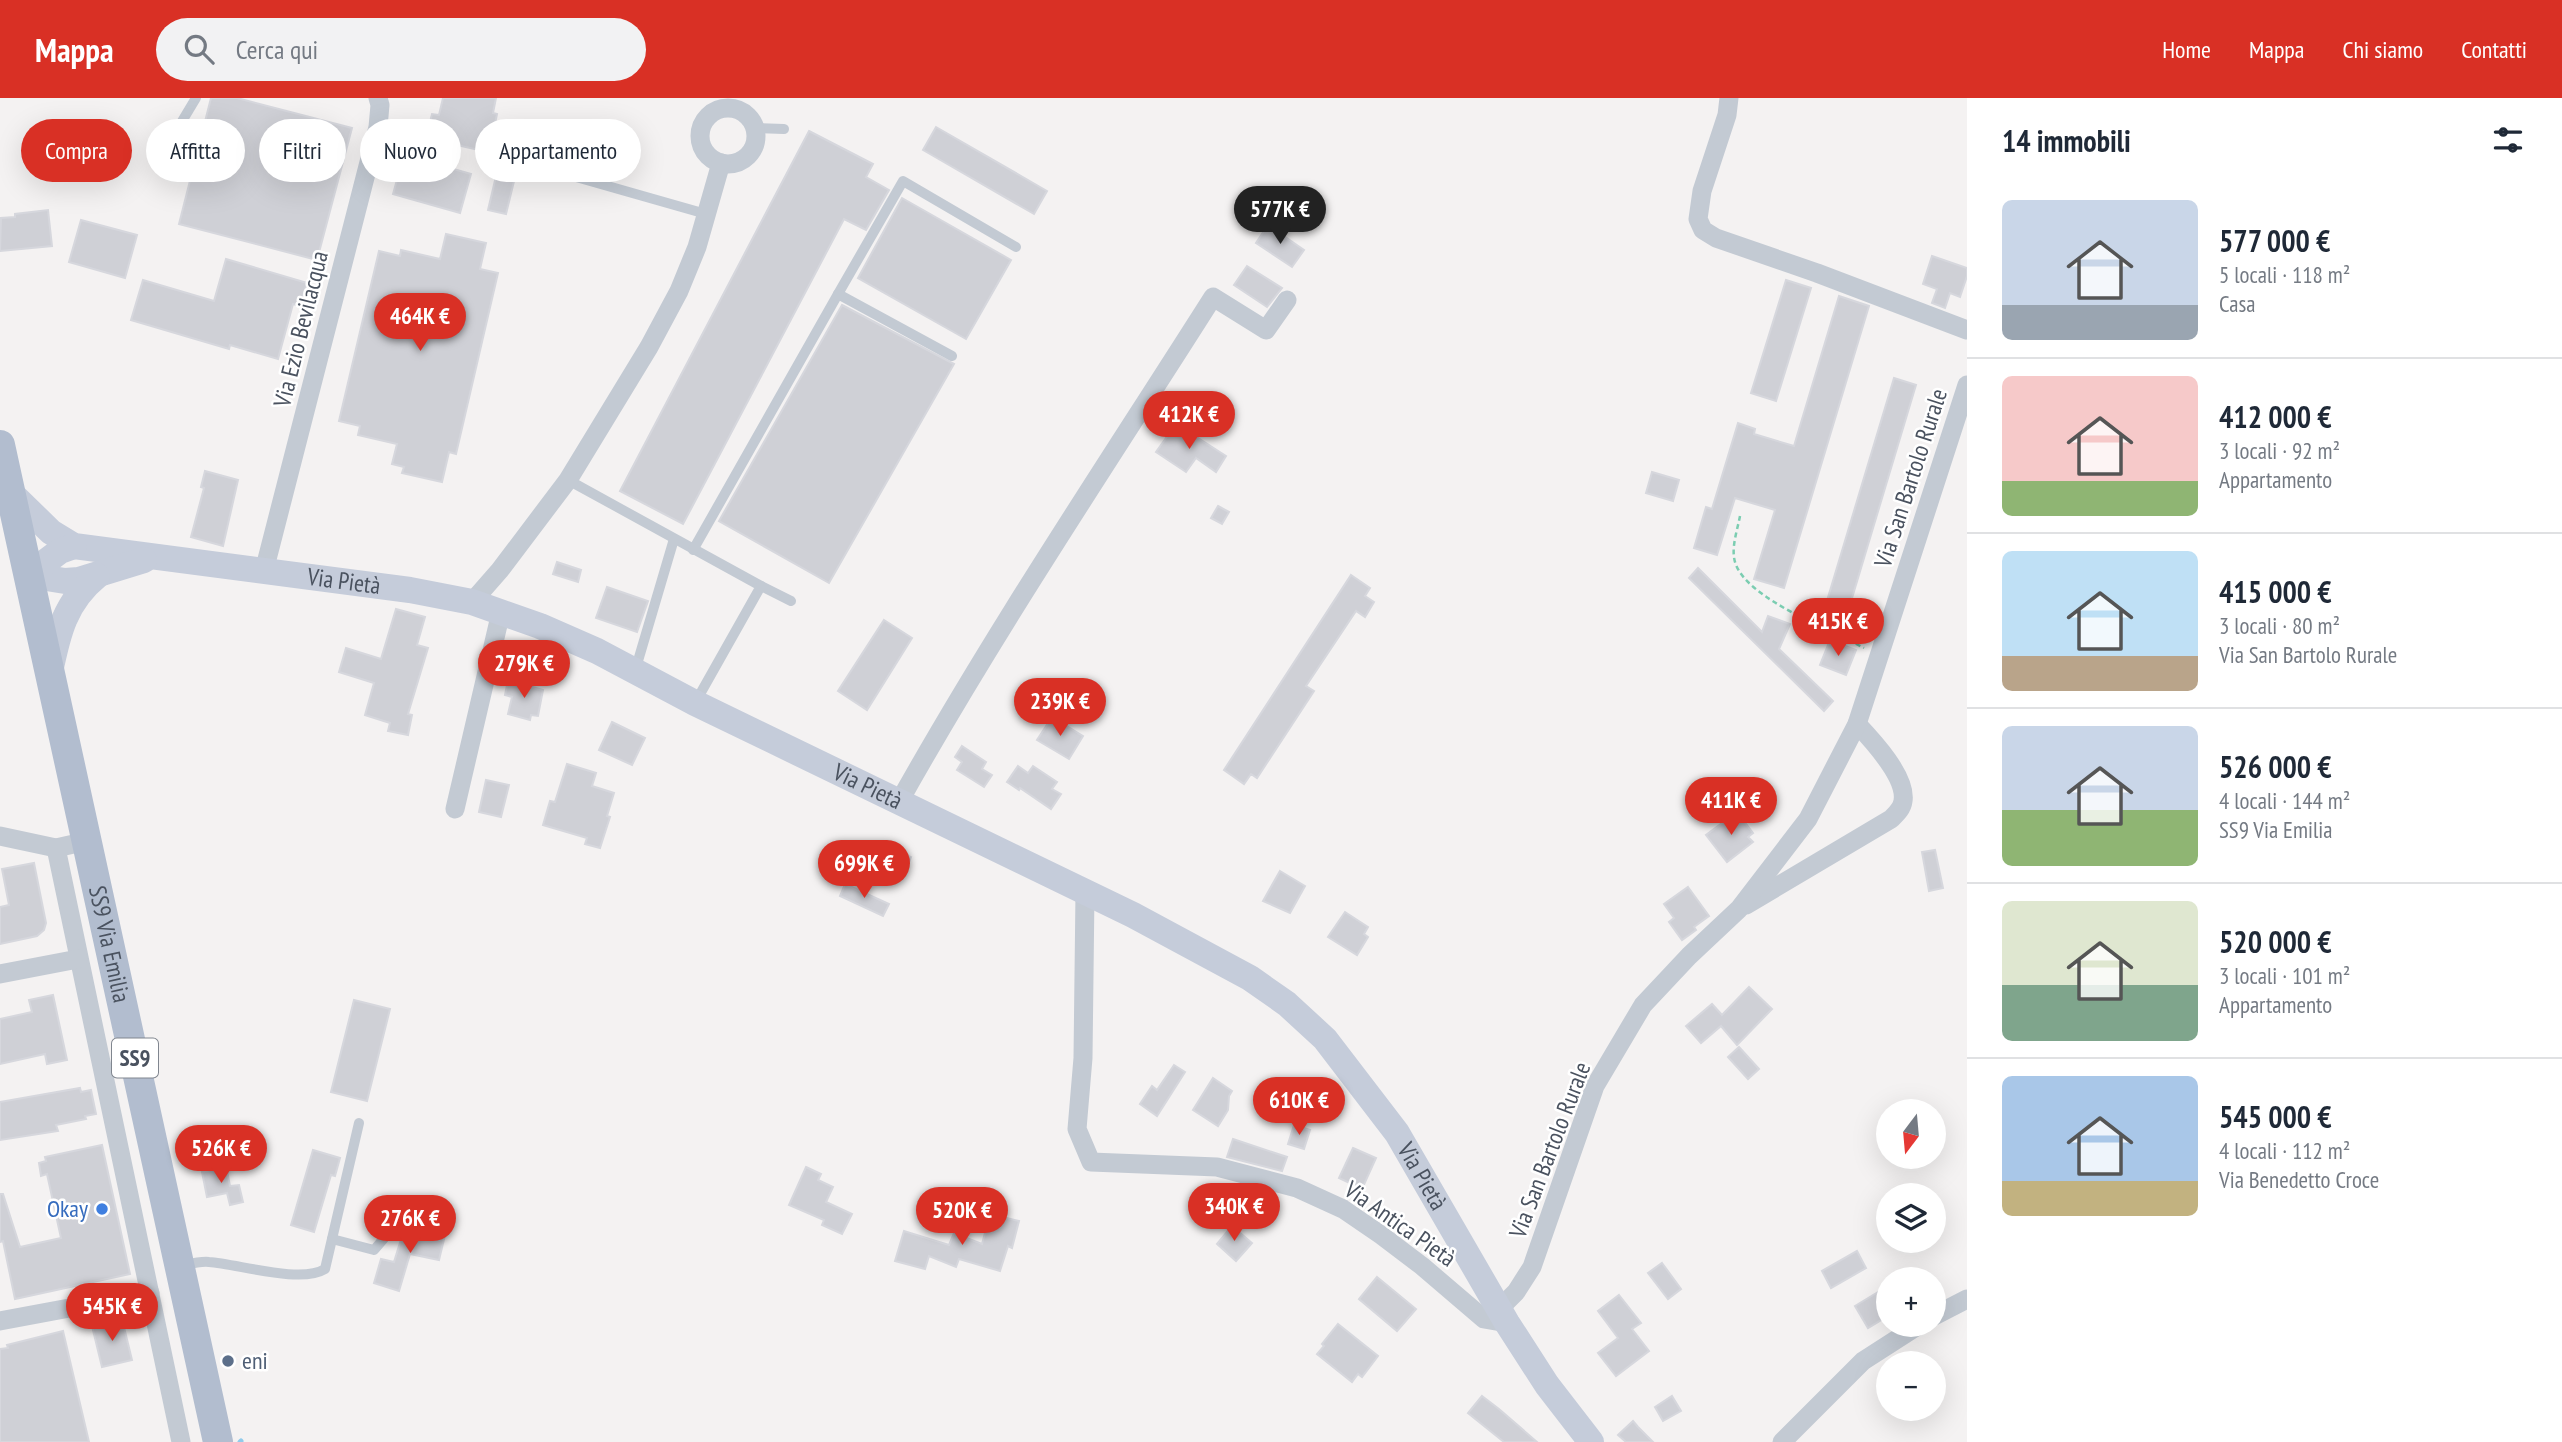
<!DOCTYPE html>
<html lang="it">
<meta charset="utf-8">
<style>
body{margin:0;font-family:"PT Sans Narrow",sans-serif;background:#f2f2f3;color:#1f2937;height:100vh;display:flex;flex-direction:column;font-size:26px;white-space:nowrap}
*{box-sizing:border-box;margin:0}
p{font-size:23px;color:#747a83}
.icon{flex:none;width:38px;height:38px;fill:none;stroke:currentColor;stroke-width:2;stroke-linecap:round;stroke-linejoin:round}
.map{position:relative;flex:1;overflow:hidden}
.sheet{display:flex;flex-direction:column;background:#fff;width:595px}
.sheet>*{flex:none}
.banner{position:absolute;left:21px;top:21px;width:665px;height:63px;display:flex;gap:14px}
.needle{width:46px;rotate:196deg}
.tools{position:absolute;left:1876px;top:1001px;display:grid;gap:14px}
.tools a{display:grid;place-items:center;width:70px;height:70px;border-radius:50%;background:#fff;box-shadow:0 7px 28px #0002;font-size:35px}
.price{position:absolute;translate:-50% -60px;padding:0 16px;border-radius:24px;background:#d93025;color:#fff;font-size:23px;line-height:46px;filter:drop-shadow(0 2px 4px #0008)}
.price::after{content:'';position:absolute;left:50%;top:42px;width:21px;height:16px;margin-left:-10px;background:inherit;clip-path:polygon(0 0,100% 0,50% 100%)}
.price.selected{background:#222;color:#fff}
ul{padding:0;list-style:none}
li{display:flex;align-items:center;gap:21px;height:175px;padding:0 35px}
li+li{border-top:2px solid #e0e1e3}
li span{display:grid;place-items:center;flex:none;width:196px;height:140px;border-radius:10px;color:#555}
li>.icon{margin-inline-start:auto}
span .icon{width:84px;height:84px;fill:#fffc;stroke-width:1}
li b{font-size:30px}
h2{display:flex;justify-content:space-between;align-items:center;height:84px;padding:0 35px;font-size:30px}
.pill{padding:0 24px;border-radius:32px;background:#fff;box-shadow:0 7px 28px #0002;font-size:24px;line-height:63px}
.pill.selected{background:#d93025;color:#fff}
header{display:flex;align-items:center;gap:42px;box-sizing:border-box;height:98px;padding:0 35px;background:#d93025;color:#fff}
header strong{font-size:33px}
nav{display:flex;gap:38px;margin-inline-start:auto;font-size:24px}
.search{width:490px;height:63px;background:#f2f2f3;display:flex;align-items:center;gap:18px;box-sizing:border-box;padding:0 24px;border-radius:38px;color:#747a83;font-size:26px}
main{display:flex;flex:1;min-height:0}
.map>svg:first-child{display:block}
</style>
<header>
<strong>Mappa</strong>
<div class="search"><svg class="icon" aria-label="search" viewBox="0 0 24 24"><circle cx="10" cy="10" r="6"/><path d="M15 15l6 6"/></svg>Cerca qui</div>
<nav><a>Home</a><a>Mappa</a><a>Chi siamo</a><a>Contatti</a></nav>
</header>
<main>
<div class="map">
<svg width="1967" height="1344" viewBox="0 0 1967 1344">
<rect width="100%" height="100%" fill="#f4f2f2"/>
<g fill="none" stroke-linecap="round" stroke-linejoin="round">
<!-- stream -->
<path stroke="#91cbeb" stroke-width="5" d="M240 1344 241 1343"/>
</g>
<!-- building -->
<g fill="#cfd0d6" stroke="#d6d7dd" stroke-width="2">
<path d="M211 0H237L352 30 317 162 179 126Z"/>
<path d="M443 0H496L493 15 497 16 495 26 526 34 506 116 488 112 501 57 426 40 432 16 439 17Z"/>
<path d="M936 29 1047 93 1034 116 923 52Z"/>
<path d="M809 33 873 66 866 79 889 92 866 132 844 121 683 426 620 393Z"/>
<path d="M404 57 471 76 460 115 393 96Z"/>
<path d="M902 100 1011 162 966 241 858 180Z"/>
<path d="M48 112 52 148 0 153 1 120 15 119V116Z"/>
<path d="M81 122 137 137 125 180 69 164Z"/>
<path d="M1268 127 1304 152 1292 169 1256 145Z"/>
<path d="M446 136 486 145 480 171 498 175 456 356 449 354 442 384 402 375 404 369 392 366 397 346 358 337 360 328 339 323 379 153 400 158 401 152 440 161Z"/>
<path d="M1932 158 1967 170V178L1960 199 1950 195 1945 210 1932 205 1937 191 1923 186Z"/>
<path d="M226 161 307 185 300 208 293 206 278 261 230 247 229 251 131 222 143 182 214 203Z"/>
<path d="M1247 168 1282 190 1267 209 1234 187Z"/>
<path d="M1786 182 1811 190 1776 303 1751 295Z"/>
<path d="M1839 198 1869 208 1784 490 1754 481 1775 412 1735 400 1717 457 1694 450 1706 409 1712 411 1738 325 1755 331 1754 336 1794 348Z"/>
<path d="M842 207 954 266 829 485 719 423Z"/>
<path d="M1894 280 1916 287 1849 510 1845 508 1841 521 1823 516Z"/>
<path d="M1181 329 1226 358 1216 374 1196 360 1186 374 1156 354 1171 333 1176 337Z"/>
<path d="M205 373 238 382 223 448 191 439 204 390 201 389Z"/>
<path d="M1652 374 1679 382 1673 403 1646 395Z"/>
<path d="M1218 408 1229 414 1222 426 1211 420Z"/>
<path d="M557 464 581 472 578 484 553 476Z"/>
<path d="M1698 470 1762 534 1768 518 1790 526 1779 551 1833 603 1824 613 1689 480Z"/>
<path d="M1351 477 1370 490 1365 498 1374 504 1365 519 1356 513 1306 588 1314 593 1257 680 1251 676 1244 686 1224 672Z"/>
<path d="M607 489 648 503 637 534 596 520Z"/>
<path d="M396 511 425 519 417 547 428 550 408 616 412 617 408 637 388 633 390 625 365 617 374 585 339 574 346 550 381 561Z"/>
<path d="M884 522 912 540 867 612 838 593Z"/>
<path d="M1830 542 1856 552 1846 577 1820 567Z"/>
<path d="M508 582 543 592 538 618 531 617 530 622 508 616 512 599 505 597Z"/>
<path d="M1052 619 1083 638 1069 661 1037 642Z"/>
<path d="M612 624 645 640 632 667 599 652Z"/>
<path d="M962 648 986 664 982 671 992 677 984 689 957 672 962 664 955 659Z"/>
<path d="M567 666 596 675 592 688 614 695 607 718 610 719 600 750 585 746 587 740 543 727 550 703 555 704Z"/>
<path d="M1018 668 1028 675 1033 668 1057 684 1052 691 1061 696 1051 711 1020 690 1019 692 1007 684Z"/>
<path d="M486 682 509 687 501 719 479 714Z"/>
<path d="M1737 714 1753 735 1748 739 1753 744 1727 764 1706 737Z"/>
<path d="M865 746 879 752 880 747 911 759 903 780 859 764Z"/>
<path d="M1935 752 1943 790 1929 793 1922 754Z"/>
<path d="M34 765 46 825 44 832 37 838 0 846V809L9 807 2 771Z"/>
<path d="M1280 773 1305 788 1290 815 1263 803Z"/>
<path d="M845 786 889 806 883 818 840 798Z"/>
<path d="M1688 789 1709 818 1694 829 1696 832 1682 842 1669 824 1674 820 1664 806Z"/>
<path d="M1345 814 1368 829 1364 836 1368 839 1357 857 1328 839Z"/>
<path d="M1749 889 1772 911 1737 947 1721 928 1701 945 1686 928 1712 906 1722 917Z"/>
<path d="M53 897 67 962 47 966 45 956 0 966V921L32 914 29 902Z"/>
<path d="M354 902 390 911 367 1003 331 994Z"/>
<path d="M1739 949 1759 971 1748 981 1728 959Z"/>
<path d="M1174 967 1185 974 1157 1018 1140 1006 1152 988 1157 992Z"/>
<path d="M1213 980 1232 993 1229 998 1228 1012 1218 1028 1193 1012Z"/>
<path d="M80 990 81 994 91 992 96 1016 85 1018 86 1021 56 1027 58 1033 0 1042V1004Z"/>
<path d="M1294 1027 1310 1032 1304 1051 1288 1046Z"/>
<path d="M1233 1041 1287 1059 1282 1073 1227 1059Z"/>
<path d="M102 1047 130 1176 15 1201 3 1143 0 1144V1096H3L20 1149 61 1140 47 1076 41 1078 39 1065 46 1063 45 1059Z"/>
<path d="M1353 1050 1376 1060 1362 1091 1339 1080Z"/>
<path d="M313 1052 340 1060 335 1078 331 1077 314 1134 291 1127Z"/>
<path d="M226 1068 230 1088 239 1087 243 1104 230 1107 227 1095 207 1099 202 1074Z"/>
<path d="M806 1069 821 1076 818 1082 833 1089 826 1104 852 1116 842 1136 822 1127 824 1122 789 1107Z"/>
<path d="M990 1116 1019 1123 1012 1150 1008 1148 1000 1173 959 1161 956 1169 929 1158 925 1171 895 1163 904 1133 949 1147 954 1135 982 1146Z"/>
<path d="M424 1127 446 1133 439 1162 410 1156 399 1193 374 1185 381 1161 394 1164 403 1135 412 1137 413 1134 417 1135 418 1130 423 1131Z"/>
<path d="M1232 1128 1252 1145 1236 1163 1217 1146Z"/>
<path d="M1857 1153 1866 1170 1831 1190 1822 1173Z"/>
<path d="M1662 1165 1681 1191 1668 1201 1648 1175Z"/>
<path d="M1377 1179 1416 1211 1397 1233 1359 1201Z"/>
<path d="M1888 1188V1218L1868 1230 1855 1208Z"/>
<path d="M1619 1197 1641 1225 1632 1231 1649 1253 1616 1278 1598 1255 1618 1240 1598 1213Z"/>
<path d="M122 1221 132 1262 102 1269 92 1228Z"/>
<path d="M1338 1226 1378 1258 1362 1279 1358 1276 1352 1284 1317 1256 1324 1248 1322 1246Z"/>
<path d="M63 1233 89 1344H0V1251L8 1250 7 1247Z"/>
<path d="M1482 1298 1499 1311 1537 1344H1504L1468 1315Z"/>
<path d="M1672 1298 1681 1313 1663 1323 1655 1309Z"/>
<path d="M1633 1323 1638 1329 1653 1344H1626L1618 1337Z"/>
</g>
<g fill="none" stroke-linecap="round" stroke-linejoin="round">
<!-- path -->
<path stroke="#7bcdb1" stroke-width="2.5" stroke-dasharray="5 3.5" stroke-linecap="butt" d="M1740 418C1737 434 1730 452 1736 467 1750 502 1831 532 1864 550"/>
<!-- lane -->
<g stroke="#c3cad3" stroke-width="10">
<path d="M181 25 196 0"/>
<path d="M756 30 784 31"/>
<path d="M527 65 706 116"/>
<path d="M838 196 903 83 1016 149"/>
<path d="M568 382 761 488 695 605"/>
<path d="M693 452 838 196 952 258"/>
<path d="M761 488 791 503"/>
<path d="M635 573 674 441"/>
<path d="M332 1141 374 1152 398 1124H413"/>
<path d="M181 1168C190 1166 200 1163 209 1164 238 1166 301 1186 325 1171L359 1025"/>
</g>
<!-- street -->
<g stroke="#c3cad3" stroke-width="19">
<path d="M1729 0 1727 17 1702 93 1698 121 1703 132 1716 140 1817 175 1967 232"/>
<circle cx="728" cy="38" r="28"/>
<path d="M264 473 378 29 380 7 378 0"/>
<path d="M472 504 500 472 568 382 649 249 679 193 697 149 721 65"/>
<path d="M899 704C996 531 1107 366 1213 199L1266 232 1287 202"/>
<path d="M455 711 501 514"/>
<path d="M0 738 56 750"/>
<path d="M87 743 56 750 181 1344"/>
<path d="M1085 794 1083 960 1077 1031 1091 1064 1217 1069 1297 1090 1343 1111 1381 1137 1422 1168 1484 1221 1507 1225"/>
<path d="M1746 807 1891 721C1896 716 1902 711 1903 703 1907 679 1872 642 1857 626"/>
<path d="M0 876 78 861"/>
<path d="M1500 1210 1516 1194 1532 1169 1595 988 1643 907 1689 858 1739 811 1808 721 1857 626 1967 287"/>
<path d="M1934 1218 1967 1201"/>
<path d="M0 1223 150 1195"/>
<path d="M1782 1344 1863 1263 1919 1227"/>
</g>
<!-- secondary -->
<g stroke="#c5ccda" stroke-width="26">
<path id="s1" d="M11 395 51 434 74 448 410 492 472 504 540 528 597 553 695 605 1133 817 1250 880 1287 906 1325 941 1397 1035 1507 1225 1547 1287 1591 1344"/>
<path d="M28 477 65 483 79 482 144 462"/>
<path d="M28 477 60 453 74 448"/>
<path d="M50 574C58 535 65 504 97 478"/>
</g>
<!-- primary -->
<path stroke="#b2bdcf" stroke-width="30" id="s2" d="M0 347 218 1344"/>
</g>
<!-- markers -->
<circle fill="#3f7fe0" stroke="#fff" stroke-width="2.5" cx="102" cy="1111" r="7"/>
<circle fill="#5c6f8a" stroke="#fff" stroke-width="2.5" cx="228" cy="1263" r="7"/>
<g text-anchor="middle" stroke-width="5" stroke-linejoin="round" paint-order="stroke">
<!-- shield labels -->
<rect fill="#fff" stroke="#80868f" stroke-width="2" x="112" y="940.5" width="46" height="39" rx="5"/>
<g font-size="23" font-weight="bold" fill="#4a525f">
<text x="135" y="968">SS9</text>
</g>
<!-- street labels -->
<g font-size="24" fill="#4a525f" stroke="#fff">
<text transform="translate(301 231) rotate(-76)" y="8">Via Ezio Bevilacqua</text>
<text transform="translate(1911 380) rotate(-72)" y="8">Via San Bartolo Rurale</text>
<text dy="8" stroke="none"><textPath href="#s1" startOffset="355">Via Pietà</textPath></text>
<text dy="8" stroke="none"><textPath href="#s1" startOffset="922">Via Pietà</textPath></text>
<text dy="8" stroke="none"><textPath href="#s2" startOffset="511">SS9 Via Emilia</textPath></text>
<text transform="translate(1550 1052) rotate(-69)" y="8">Via San Bartolo Rurale</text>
<text dy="8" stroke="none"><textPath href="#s1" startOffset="1615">Via Pietà</textPath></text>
<text transform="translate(1400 1126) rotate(35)" y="8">Via Antica Pietà</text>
</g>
<!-- shop labels -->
<g font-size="24" fill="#366cbe" stroke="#fff" text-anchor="end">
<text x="88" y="1119">Okay</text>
</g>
<!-- service labels -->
<g font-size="24" fill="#4e5e75" stroke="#fff" text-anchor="start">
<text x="242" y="1271">eni</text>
</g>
</g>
</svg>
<div class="tools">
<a><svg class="needle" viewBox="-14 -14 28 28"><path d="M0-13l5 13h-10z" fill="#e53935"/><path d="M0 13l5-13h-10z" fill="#747a83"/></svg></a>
<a><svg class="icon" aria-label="layers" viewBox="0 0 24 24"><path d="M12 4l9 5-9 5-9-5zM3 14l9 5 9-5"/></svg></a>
<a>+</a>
<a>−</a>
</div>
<b class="price selected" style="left:1280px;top:148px">577K €</b>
<b class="price" style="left:420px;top:255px">464K €</b>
<b class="price" style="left:1189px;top:353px">412K €</b>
<b class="price" style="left:1838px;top:560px">415K €</b>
<b class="price" style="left:524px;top:602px">279K €</b>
<b class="price" style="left:1060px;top:640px">239K €</b>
<b class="price" style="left:1731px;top:739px">411K €</b>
<b class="price" style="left:864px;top:802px">699K €</b>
<b class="price" style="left:1299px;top:1039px">610K €</b>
<b class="price" style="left:221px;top:1087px">526K €</b>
<b class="price" style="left:1234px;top:1145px">340K €</b>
<b class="price" style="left:962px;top:1149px">520K €</b>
<b class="price" style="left:410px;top:1157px">276K €</b>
<b class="price" style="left:112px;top:1245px">545K €</b>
<div class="banner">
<a class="pill selected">Compra</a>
<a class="pill">Affitta</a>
<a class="pill">Filtri</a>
<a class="pill">Nuovo</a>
<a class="pill">Appartamento</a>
</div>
</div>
<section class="sheet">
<h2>14 immobili<svg class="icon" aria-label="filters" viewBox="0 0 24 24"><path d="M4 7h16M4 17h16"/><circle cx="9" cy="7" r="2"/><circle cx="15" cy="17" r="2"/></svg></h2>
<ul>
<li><span style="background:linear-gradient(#c9d6e8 75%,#9aa5b1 0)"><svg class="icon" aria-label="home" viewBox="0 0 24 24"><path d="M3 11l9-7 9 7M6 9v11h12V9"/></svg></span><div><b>577 000 €</b><p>5 locali · 118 m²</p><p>Casa</p></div></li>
<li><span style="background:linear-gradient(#f6c9c9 75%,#8fb573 0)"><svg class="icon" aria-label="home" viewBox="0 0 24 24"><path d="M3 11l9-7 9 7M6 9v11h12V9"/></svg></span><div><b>412 000 €</b><p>3 locali · 92 m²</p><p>Appartamento</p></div></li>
<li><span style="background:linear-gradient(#bfe0f5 75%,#b9a48a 0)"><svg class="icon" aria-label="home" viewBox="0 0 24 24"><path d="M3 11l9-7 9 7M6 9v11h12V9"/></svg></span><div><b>415 000 €</b><p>3 locali · 80 m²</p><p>Via San Bartolo Rurale</p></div></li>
<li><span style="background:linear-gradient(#c9d6e8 60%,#8fb573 0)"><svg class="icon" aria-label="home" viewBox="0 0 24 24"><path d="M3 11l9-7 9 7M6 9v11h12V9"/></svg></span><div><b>526 000 €</b><p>4 locali · 144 m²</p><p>SS9 Via Emilia</p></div></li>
<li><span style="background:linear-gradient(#dfe7d0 60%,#7fa58c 0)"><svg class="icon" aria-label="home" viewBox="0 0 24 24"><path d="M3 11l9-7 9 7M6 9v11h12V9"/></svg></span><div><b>520 000 €</b><p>3 locali · 101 m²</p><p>Appartamento</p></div></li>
<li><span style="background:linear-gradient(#a9c7e8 75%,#c2b280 0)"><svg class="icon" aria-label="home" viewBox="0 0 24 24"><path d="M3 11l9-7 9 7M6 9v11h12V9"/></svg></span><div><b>545 000 €</b><p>4 locali · 112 m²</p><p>Via Benedetto Croce</p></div></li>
</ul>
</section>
</main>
